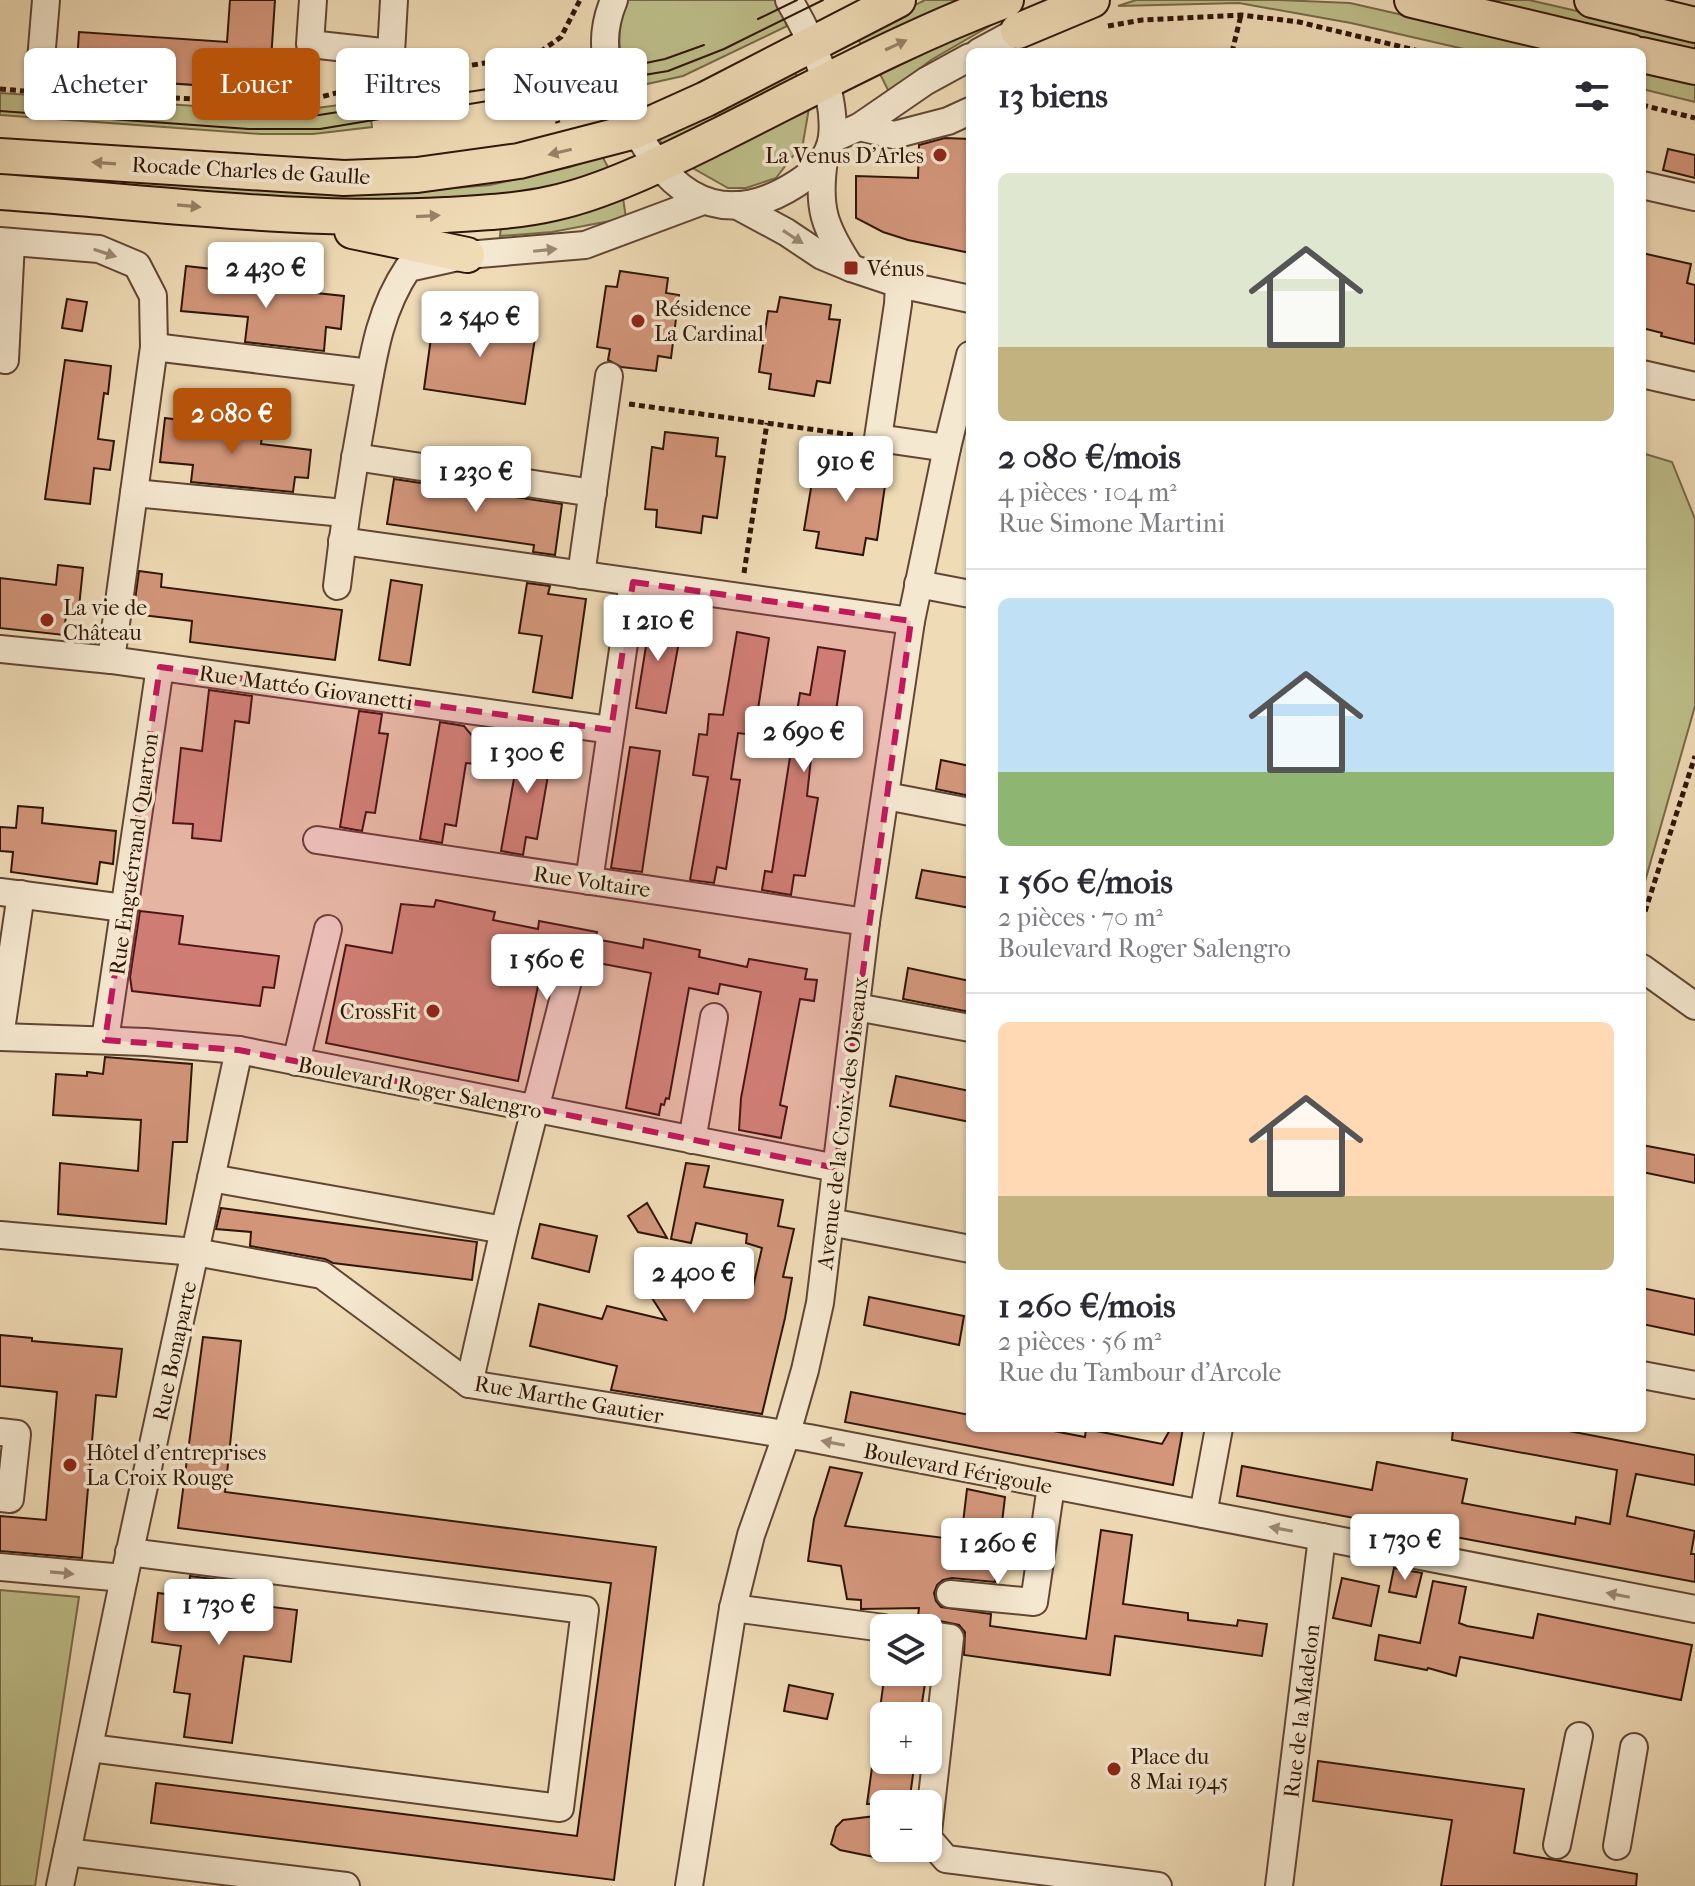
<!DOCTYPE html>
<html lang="fr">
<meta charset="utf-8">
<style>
body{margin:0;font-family:"IM FELL French Canon",serif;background:#f2f2f3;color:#2b2b33;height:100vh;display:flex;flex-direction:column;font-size:30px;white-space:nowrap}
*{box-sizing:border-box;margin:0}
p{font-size:26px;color:#7c7c81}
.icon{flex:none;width:44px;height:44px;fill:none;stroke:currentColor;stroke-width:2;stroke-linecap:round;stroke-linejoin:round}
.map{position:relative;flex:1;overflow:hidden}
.sheet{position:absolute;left:966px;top:48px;width:680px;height:1384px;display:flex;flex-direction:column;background:#fff;border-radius:12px;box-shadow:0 2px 6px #0004}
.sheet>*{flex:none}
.guide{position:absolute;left:24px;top:48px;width:760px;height:72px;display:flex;gap:16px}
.tools{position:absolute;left:870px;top:1614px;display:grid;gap:16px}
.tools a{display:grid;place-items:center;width:72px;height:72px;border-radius:12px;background:#fff;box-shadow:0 2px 6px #0004;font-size:40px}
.price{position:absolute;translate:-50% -68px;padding:0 18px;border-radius:8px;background:#fff;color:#222;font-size:26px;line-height:52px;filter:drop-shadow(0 2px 4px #0008)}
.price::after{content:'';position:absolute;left:50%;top:48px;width:24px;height:18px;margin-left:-12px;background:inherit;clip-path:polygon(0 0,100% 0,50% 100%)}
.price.active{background:#b45309;color:#fff}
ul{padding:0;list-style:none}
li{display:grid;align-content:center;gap:16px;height:424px;padding:0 32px}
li+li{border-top:2px solid #e1e1e2}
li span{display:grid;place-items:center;height:248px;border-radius:12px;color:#555}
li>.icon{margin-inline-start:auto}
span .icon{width:144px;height:144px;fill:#fffc;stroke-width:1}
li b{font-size:34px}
h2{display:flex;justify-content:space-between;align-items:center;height:96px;padding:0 32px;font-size:34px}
.pill{padding:0 28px;border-radius:12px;background:#fff;box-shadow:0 2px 6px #0004;font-size:28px;line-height:72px}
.pill.active{background:#b45309;color:#fff}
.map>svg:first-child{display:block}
</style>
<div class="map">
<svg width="1695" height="1886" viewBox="0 0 1695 1886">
<rect width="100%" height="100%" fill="#efdbb6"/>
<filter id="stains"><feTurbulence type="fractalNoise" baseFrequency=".0025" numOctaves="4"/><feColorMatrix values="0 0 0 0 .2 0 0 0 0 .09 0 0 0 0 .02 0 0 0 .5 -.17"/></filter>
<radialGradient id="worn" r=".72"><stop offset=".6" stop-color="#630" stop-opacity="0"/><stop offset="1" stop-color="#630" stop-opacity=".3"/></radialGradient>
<!-- green -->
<g fill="#bebf8b" stroke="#776a49" stroke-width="2">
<path d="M628 0H775L787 26 683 76 629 88C619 56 614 31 628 0Z"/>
<path d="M925 0H962L861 46 857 34Z"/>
<path d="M1136 0H1279L1350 3 1566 52H1477L1351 23 1239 3 1118 6Z"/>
<path d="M1472 0H1529L1695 38V51Z"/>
<path d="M1019 9 931 60 889 92 878 70Z"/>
<path d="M791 69 799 78 663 146 657 135Z"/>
<path d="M1642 70 1695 82V102L1642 89Z"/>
<path d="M0 93 286 112 369 101 372 127 313 134H260L0 115Z"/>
<path d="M809 108 803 143 776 178 746 188H728L691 167Z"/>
<path d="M602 156 609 169 533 193 376 205 0 180V166L406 192 490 185 570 167Z"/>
<path d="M623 198 626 218 552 232 500 236 501 227Z"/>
<path d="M1642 453 1672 462 1695 519V706L1642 892Z"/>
<path d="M0 1590 79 1597 35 1886H0Z"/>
</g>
<!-- building -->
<g fill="#d3967b" stroke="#301507" stroke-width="2">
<path d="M230 0H275L269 90 76 77 79 32 227 42Z"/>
<path d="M945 138 970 139V253L908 240 883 232 856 218V176L918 178 919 145Z"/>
<path d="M1668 149 1695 155V178L1663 170Z"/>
<path d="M1642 253 1691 264 1687 283 1695 285V344L1661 336 1662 333 1642 328Z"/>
<path d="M186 266 212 269 211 282 344 296 341 329 326 327 324 351 245 342 248 317 181 311Z"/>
<path d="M620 271 668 278 666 293 679 295 671 358 658 356 656 371 621 367 608 360 610 349 597 347 606 286 617 287Z"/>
<path d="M780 297 831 305 829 319 840 320 830 383 817 381 814 396 769 389 771 374 759 372 768 311 777 312Z"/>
<path d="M67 299 87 302 82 331 62 328Z"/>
<path d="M434 316 463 320 464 316 494 320V325L536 331 525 404 424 389Z"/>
<path d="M65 360 111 366 108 394 104 393 98 439 114 441 110 470 94 468 90 504 45 499Z"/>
<path d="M165 418 263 430 261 444 311 450 308 478 295 477 293 492 191 482 193 465 160 462Z"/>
<path d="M665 432 718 438 716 456 725 457 717 518 703 516 701 533 656 527 657 510 645 509 652 447 663 449Z"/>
<path d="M827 454 878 462 876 478 886 479 877 540 866 538 863 555 816 548 819 532 804 530 814 470 824 472Z"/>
<path d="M394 479 562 504 555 555 533 552 534 545 387 524Z"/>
<path d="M58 565 83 568 78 617 66 615 64 635 0 628V578L56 585Z"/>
<path d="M139 571 162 574 161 587 342 610 335 660 190 642 192 621 133 614Z"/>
<path d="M391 580 422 585 410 665 379 660Z"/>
<path d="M527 583 550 586 548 594 586 599 572 698 533 692 542 636 519 633Z"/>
<path d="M652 609 675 613 672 635 680 636 666 713 636 708Z"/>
<path d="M737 632 769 638 754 735 738 733 731 779 740 780 726 869 717 867 714 883 690 880 708 777 693 775 699 734 707 735 709 714 723 715Z"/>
<path d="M818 647 845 651 834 724 815 721 807 796 818 798 805 876 794 875 791 895 762 890 765 871 772 872 800 693 810 695Z"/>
<path d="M209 690 252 696 249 723 235 721 221 841 192 838 193 824 173 823 181 748 202 751Z"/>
<path d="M359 711 382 714 379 733 388 734 375 813 366 812 362 831 340 827Z"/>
<path d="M440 722 464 726 497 766 466 763 456 826 445 824 442 843 420 839Z"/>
<path d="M522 734 544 737 542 756 551 758 537 839 526 837 523 855 501 851Z"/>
<path d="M630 747 660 751 642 872 611 868Z"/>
<path d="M941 760 970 766V796L936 789Z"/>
<path d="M18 806 43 808 42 823 116 831 113 864 100 862 97 884 11 872 13 852 0 851V827L16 828Z"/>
<path d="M922 870 970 878V908L916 898Z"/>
<path d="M436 900 495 912 493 920 538 929 539 921 597 932 595 939 643 948 644 939 700 950 699 957 747 967 749 959 807 969 805 979 817 980 814 1001 800 999 780 1105 787 1107 781 1138 739 1130 741 1098 761 992 720 984 718 994 689 988 669 1099 666 1098 664 1105 661 1104 659 1115 626 1108 651 973 545 953 518 1081 326 1043 346 945 392 953 401 904 434 907Z"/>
<path d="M140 911 183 916 179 944 279 956 274 988 263 987 260 1006 132 991 130 977Z"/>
<path d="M908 968 970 981V1012L903 999Z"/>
<path d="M105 1057 192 1064 187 1142H173L166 1224 58 1214 60 1163 138 1171 141 1120 53 1115 56 1074 87 1076V1072L103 1074Z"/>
<path d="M896 1076 970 1091V1122L890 1106Z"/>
<path d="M1642 1145 1695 1155V1183L1642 1172Z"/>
<path d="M686 1163 709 1166 704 1187 783 1200 778 1226 794 1229 783 1277 792 1278 785 1318 762 1414 611 1390 617 1366 530 1346 539 1304 602 1319 607 1306 666 1320 645 1287 681 1294 685 1271 719 1284 752 1291 762 1248 746 1243 747 1234 696 1223 691 1243 671 1239Z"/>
<path d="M647 1203 667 1238 638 1232 628 1216Z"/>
<path d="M221 1208 477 1242 472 1280 333 1263 325 1259 250 1246 251 1232 216 1229Z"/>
<path d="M540 1224 597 1236 589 1272 532 1258Z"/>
<path d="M1642 1288 1695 1299V1335L1642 1324Z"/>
<path d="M869 1297 964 1316 959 1345 864 1325Z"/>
<path d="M0 1335 32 1338V1341L122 1349 116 1397 96 1395 82 1558 0 1551V1516L46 1520 57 1392 0 1386Z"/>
<path d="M203 1337 241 1341 225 1492 656 1547 614 1880 151 1823 156 1783 577 1836 611 1583 178 1528Z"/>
<path d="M851 1392 970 1415V1428H1038L1085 1437 1086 1429 1162 1444 1171 1428H1183L1173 1485 845 1422Z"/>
<path d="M1453 1428H1553L1695 1455V1485L1636 1474 1627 1516 1695 1531 1691 1554H1695V1582L1237 1496 1242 1466 1372 1490 1377 1462 1467 1479 1462 1503 1575 1524 1576 1517 1610 1524 1617 1470 1452 1440Z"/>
<path d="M830 1467 862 1473 845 1526 961 1540 967 1489 1005 1497 995 1582 952 1578 943 1580 937 1585 934 1593 936 1601 941 1607 991 1614 990 1626 1086 1639 1101 1530 1132 1535 1123 1604 1188 1613V1620L1237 1626 1238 1620 1267 1624 1262 1656 1115 1636 1110 1675 964 1655 965 1632 959 1625 930 1619 917 1624 919 1608 861 1609V1600L847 1599 841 1566 808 1561 814 1519Z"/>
<path d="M1394 1568 1422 1573 1416 1597 1389 1592Z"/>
<path d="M190 1576 258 1585 256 1605 297 1610 291 1662 244 1656 232 1743 184 1737 190 1694 174 1692 181 1646 152 1642 158 1593 187 1597Z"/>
<path d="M1342 1578 1379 1586 1371 1626 1333 1618Z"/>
<path d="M1433 1581 1466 1587 1459 1623 1467 1626 1533 1638 1538 1614 1692 1645 1681 1700 1460 1657 1456 1676 1428 1668 1427 1670 1375 1660 1379 1635 1420 1643Z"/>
<path d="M885 1672 926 1677 920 1716H879Z"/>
<path d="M789 1685 833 1694 827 1719 784 1711Z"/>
<path d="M873 1760H915L909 1804H867Z"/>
<path d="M1318 1761 1524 1789 1514 1853 1637 1874 1636 1886H1441L1452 1820 1313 1801Z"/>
<path d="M884 1815V1859L840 1850 831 1844 836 1827 843 1820Z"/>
</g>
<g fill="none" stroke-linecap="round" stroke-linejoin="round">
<!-- minor casing -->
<g stroke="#604633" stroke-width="30">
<g id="minor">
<path d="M313 0 310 44 391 53 394 0"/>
<path d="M614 0C597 41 606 66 623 105 658 182 711 238 796 184 813 173 829 159 832 137 837 94 811 37 789 0"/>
<path d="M979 52 1018 31"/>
<path d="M40 72 46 0"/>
<path d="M859 127 894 135 948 121 970 111"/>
<path d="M832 139 859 127 926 81 970 57"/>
<path d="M824 160C817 208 824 227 851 268"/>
<path d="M1642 185 1695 197"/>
<path d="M736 205 786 232 822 256 851 268 899 284 970 299"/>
<path d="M0 241 99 249 137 265 153 296 154 347 111 660"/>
<path d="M899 284 898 304 878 438 947 448"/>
<path d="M154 347 370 373"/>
<path d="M5 360 11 242"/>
<path d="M1642 374 1695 386"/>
<path d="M355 457 593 493"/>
<path d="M134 493 344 513"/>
<path d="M342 541 911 621"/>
<path d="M581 575 609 376"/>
<path d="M918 584 970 594"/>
<path d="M337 586C344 526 353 467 364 408 373 357 379 311 408 268L467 255 585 245 703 201"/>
<path d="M0 649 111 660 611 730"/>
<path d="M886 796 970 812"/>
<path d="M317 840 866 922"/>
<path d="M589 881 633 582"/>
<path d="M0 892 124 908"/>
<path d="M1642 968 1695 1006"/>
<path d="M856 1007 970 1028"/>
<path d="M0 1037 146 1042 239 1050 836 1168"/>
<path d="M0 1037 21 894"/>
<path d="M105 1040 160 667"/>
<path d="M296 1062 328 929"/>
<path d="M692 1140 714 1017"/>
<path d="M211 1178 504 1230"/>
<path d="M830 1222 970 1249"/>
<path d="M0 1235 195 1252 322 1275 469 1384 809 1438 1695 1609"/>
<path d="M1642 1375 1695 1385"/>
<path d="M469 1384 504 1230 570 973"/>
<path d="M0 1432 17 1434 10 1499 0 1498"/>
<path d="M1203 1514 1219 1428"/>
<path d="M0 1567 124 1578"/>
<path d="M950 1594 1034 1602 1051 1486"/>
<path d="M733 1608 884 1628"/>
<path d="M928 1635 950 1638 928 1832"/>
<path d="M90 1748 560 1808 585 1610 129 1552"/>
<path d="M928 1838 946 1859 1158 1886"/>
<path d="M1557 1845 1579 1736"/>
<path d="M1617 1846 1634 1747"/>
<path d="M67 1852 346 1886"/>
<path d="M60 1886 124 1578 239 1050"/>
<path d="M689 1886 733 1608 751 1535 786 1436 805 1370 820 1303 866 922 911 621 947 448 970 355"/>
<path d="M1279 1886 1322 1537"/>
</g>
</g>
<!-- major casing -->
<g stroke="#301507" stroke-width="38">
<g id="major">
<path d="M1412 0 1631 52"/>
<path d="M1592 0 1695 25"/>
<path d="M1018 31 1092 0"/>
<path d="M1642 55 1695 67"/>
<path d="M0 156 344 178 417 175 519 161 635 131 706 99 898 0"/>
<path d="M0 192C149 202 297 223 446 215 482 213 520 211 554 203 609 191 671 159 722 134 816 87 907 37 1006 0"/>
<path d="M352 231 467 255"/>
</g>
</g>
<!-- path -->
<g stroke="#301507" stroke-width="5" stroke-dasharray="6 4" stroke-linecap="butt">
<path d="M1108 26 1142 20 1241 15 1299 22 1423 52"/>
<path d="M1232 52 1241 15"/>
<path d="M537 54 558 123"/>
<path d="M503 61 506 77"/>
<path d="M403 77 537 54 561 37 580 0"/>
<path d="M0 89 24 91"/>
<path d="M54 92 253 102 306 101 385 80"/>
<path d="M306 101 308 70"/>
<path d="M1642 105 1695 118"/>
<path d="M511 109 554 108"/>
<path d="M629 404 853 435"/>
<path d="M744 573 767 423"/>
<path d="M1642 921 1695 756"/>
</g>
<!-- minor -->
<use href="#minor" stroke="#f5e8d0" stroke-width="26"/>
<!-- major -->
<use href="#major" stroke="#efdbb6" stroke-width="34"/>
<!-- tram -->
<g stroke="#301507" stroke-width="2">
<path d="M758 19 797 0"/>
<path d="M0 111 249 129H320L668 71 724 49 823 0"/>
<path d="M263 117 319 115 617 69 665 59 704 45"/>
</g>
</g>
<!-- one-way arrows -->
<defs><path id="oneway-solid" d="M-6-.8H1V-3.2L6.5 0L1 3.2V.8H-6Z" transform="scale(2)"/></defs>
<g fill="#998267">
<use href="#oneway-solid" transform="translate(896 45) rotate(-25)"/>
<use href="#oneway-solid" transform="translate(560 152) rotate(167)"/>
<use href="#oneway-solid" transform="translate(104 163) rotate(-176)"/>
<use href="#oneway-solid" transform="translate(189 206) rotate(5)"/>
<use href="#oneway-solid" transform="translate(428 216) rotate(-3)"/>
</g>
<g fill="#9c8976">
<use href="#oneway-solid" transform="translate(793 237) rotate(33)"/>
<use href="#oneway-solid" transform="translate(545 250) rotate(-6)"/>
<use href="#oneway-solid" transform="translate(105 253) rotate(18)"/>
<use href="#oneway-solid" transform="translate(833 1443) rotate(-169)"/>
<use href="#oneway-solid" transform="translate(1281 1529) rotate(-169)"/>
<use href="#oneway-solid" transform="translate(62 1573) rotate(5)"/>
<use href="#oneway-solid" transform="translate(1618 1595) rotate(-169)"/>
</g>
<!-- marked area -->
<path fill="#c2185b" fill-opacity="0.2" stroke="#c2185b" stroke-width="6" stroke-dasharray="16 10" stroke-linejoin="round" d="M633 582 911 621 836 1168 239 1050 105 1040 160 667 611 730Z"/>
<!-- markers -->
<g fill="#8f2418" stroke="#f5e8d0" stroke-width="3">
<circle cx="940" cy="155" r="8"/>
<rect x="843" y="260" width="16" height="16" rx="4"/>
<circle cx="638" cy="321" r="8"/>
<circle cx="47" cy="620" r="8"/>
<circle cx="433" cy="1011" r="8"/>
<circle cx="70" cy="1465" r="8"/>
<circle cx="1114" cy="1769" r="8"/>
</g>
<g text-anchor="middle" stroke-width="7" stroke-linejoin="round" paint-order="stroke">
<!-- poi labels -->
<g font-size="22" fill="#301507" stroke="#f5e8d0" text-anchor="start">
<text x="924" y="163" text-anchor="end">La Venus D'Arles</text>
<text x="867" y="276">Vénus</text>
<text x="654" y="316">Résidence<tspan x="654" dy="25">La Cardinal</tspan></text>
<text x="63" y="615">La vie de<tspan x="63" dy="25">Château</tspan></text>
<text x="417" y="1019" text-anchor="end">CrossFit</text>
<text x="86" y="1460">Hôtel d'entreprises<tspan x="86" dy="25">La Croix Rouge</tspan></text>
<text x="1130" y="1764">Place du<tspan x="1130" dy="25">8 Mai 1945</tspan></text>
</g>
<!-- street labels -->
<g font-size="22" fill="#301507" stroke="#f5e8d0">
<text transform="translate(251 170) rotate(3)" y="8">Rocade Charles de Gaulle</text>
<text transform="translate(306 687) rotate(8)" y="8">Rue Mattéo Giovanetti</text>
<text transform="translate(133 854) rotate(-82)" y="8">Rue Enguérrand Quarton</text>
<text transform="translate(592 881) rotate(8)" y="8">Rue Voltaire</text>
<text transform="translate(420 1087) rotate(11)" y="8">Boulevard Roger Salengro</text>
<text transform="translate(842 1123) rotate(-83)" y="8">Avenue de la Croix des Oiseaux</text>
<text transform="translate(174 1351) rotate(-78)" y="8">Rue Bonaparte</text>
<text transform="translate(569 1399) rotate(10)" y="8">Rue Marthe Gautier</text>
<text transform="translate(958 1468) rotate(11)" y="8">Boulevard Férigoule</text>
<text transform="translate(1301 1711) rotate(-83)" y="8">Rue de la Madelon</text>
</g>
</g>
<rect width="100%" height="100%" filter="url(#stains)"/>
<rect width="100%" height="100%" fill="url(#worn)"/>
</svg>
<div class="tools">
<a><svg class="icon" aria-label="layers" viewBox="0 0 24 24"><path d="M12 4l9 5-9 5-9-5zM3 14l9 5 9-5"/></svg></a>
<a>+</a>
<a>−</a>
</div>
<b class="price" style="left:266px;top:310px">2 430 €</b>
<b class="price" style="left:480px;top:359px">2 540 €</b>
<b class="price active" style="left:232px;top:456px">2 080 €</b>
<b class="price" style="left:846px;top:504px">910 €</b>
<b class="price" style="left:476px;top:514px">1 230 €</b>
<b class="price" style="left:658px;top:663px">1 210 €</b>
<b class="price" style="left:804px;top:774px">2 690 €</b>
<b class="price" style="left:527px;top:795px">1 300 €</b>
<b class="price" style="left:547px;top:1002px">1 560 €</b>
<b class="price" style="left:694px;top:1315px">2 400 €</b>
<b class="price" style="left:1405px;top:1582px">1 730 €</b>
<b class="price" style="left:998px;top:1586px">1 260 €</b>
<b class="price" style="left:219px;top:1647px">1 730 €</b>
<div class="guide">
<a class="pill">Acheter</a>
<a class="pill active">Louer</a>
<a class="pill">Filtres</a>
<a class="pill">Nouveau</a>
</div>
<section class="sheet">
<h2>13 biens<svg class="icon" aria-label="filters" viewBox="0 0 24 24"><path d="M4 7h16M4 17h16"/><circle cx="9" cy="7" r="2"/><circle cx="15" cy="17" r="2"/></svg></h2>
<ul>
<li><span style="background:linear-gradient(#dfe7d0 70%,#c2b280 0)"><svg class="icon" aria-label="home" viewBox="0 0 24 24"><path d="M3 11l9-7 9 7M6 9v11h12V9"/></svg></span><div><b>2 080 €/mois</b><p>4 pièces · 104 m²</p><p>Rue Simone Martini</p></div></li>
<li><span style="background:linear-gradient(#bfe0f5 70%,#8fb573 0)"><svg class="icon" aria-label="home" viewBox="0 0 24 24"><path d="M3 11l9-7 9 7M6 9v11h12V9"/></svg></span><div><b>1 560 €/mois</b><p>2 pièces · 70 m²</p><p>Boulevard Roger Salengro</p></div></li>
<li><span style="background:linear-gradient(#ffd9b3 70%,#c2b280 0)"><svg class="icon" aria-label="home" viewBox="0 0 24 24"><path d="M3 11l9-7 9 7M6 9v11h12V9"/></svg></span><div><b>1 260 €/mois</b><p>2 pièces · 56 m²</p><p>Rue du Tambour d'Arcole</p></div></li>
</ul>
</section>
</div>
